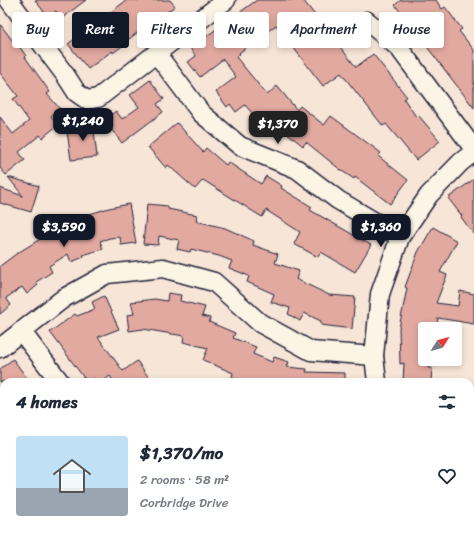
<!DOCTYPE html>
<meta charset="utf-8">
<style>
body{margin:0;font-family:Sriracha,sans-serif;background:#f2f2f3;color:#1f2937;height:100vh;display:flex;flex-direction:column;font-size:15px;white-space:nowrap}
*{box-sizing:border-box;margin:0}
p{font-size:13px;color:#747a83}
.icon{flex:none;width:22px;height:22px;fill:none;stroke:currentColor;stroke-width:2;stroke-linecap:round;stroke-linejoin:round}
.map{position:relative;flex:1;overflow:hidden}
.panel{position:absolute;left:0px;top:378px;width:474px;height:156px;display:flex;flex-direction:column;background:#fff;border-radius:12px 12px 0 0;box-shadow:0 2px 6px #0003}
.panel>*{flex:none}
.hud{position:absolute;left:12px;top:12px;width:450px;height:36px;display:flex;gap:8px}
.needle{width:26px;rotate:53deg}
.fabs{position:absolute;left:418px;top:322px;display:grid;gap:8px}
.fabs a{display:grid;place-items:center;width:44px;height:44px;border-radius:4px;background:#fff;box-shadow:0 2px 6px #0003;font-size:20px}
.price{position:absolute;translate:-50% -34px;padding:0 9px;border-radius:8px;background:#111827;color:#fff;font-size:13px;line-height:26px;filter:drop-shadow(0 1px 2px #0008)}
.price::after{content:'';position:absolute;left:50%;top:24px;width:12px;height:9px;margin-left:-6px;background:inherit;clip-path:polygon(0 0,100% 0,50% 100%)}
.price.current{background:#222;color:#fff}
ul{padding:0;list-style:none}
li{display:flex;align-items:center;gap:12px;height:100px;padding:0 16px}
li span{display:grid;place-items:center;flex:none;width:112px;height:80px;border-radius:4px;color:#555}
li>.icon{margin-inline-start:auto}
span .icon{width:48px;height:48px;fill:#fffc;stroke-width:1}
li b{font-size:17px}
h2{display:flex;justify-content:space-between;align-items:center;height:48px;padding:0 16px;font-size:17px}
.pill{padding:0 14px;border-radius:4px;background:#fff;box-shadow:0 2px 6px #0003;font-size:14px;line-height:36px}
.pill.current{background:#111827;color:#fff}
.map>svg:first-child{display:block}
</style>
<div class="map">
<svg width="474" height="534" viewBox="0 0 474 534">
<rect width="100%" height="100%" fill="#f7e6d7"/>
<filter id="ink" filterUnits="userSpaceOnUse"><feTurbulence type="fractalNoise" baseFrequency=".025" numOctaves="2"/><feDisplacementMap in="SourceGraphic" scale="8" xChannelSelector="R" yChannelSelector="G"/><feConvolveMatrix kernelMatrix="1 2 1 2 8 2 1 2 1" color-interpolation-filters="sRGB"/></filter>
<g filter="url(#ink)">
<!-- green -->
<path fill="#cce9a0" stroke="#77866e" d="M68 530H375V534H63Z"/>
<!-- building -->
<g fill="#e2a9a0" stroke="#22223b">
<path d="M35 0H86L62 18 56 11 48 17Z"/>
<path d="M127 0H170L175 6 163 15 162 13 124 43 125 44 113 53 112 51 88 69 68 44Z"/>
<path d="M257 0H303L356 67 373 54 407 97 404 99 417 118 419 116 440 141 416 160 386 124 383 126 341 73 323 86 276 25 239 53 240 54 236 57 267 95 277 86 297 110 300 106 324 125 331 116 381 153 378 156 408 180 390 204 355 177 354 179 342 171 306 142 303 146 275 123 267 130 245 105 236 112 230 104 227 107 216 92 236 77 223 59 200 77 188 62 196 56 190 48Z"/>
<path d="M401 0H436L442 9 445 7 462 29 459 31 474 50V108L395 5Z"/>
<path d="M0 24 15 44 17 43 26 56 25 57 50 92 47 94 60 109 51 116 58 125 42 138 40 135 19 152 25 160 6 175 0 168V117L13 134 29 121 13 99 18 96 0 73Z"/>
<path d="M150 80 164 99 157 104 163 112 122 143 104 120 116 111 122 119 139 107 130 95Z"/>
<path d="M93 122 97 157 71 160 67 131 81 129V123Z"/>
<path d="M177 123 203 152 206 148 226 165 228 162 261 184 266 176 282 186 281 188 312 207 310 210 371 245 355 272 321 252 318 257 294 244 300 232 266 210 262 217 203 180 195 189 168 165 166 168 148 147Z"/>
<path d="M8 177 39 186 31 212 0 203V188L23 196Z"/>
<path d="M474 179V235L461 217 462 216 448 198Z"/>
<path d="M129 204 136 243 121 245 120 237 110 238 100 241 103 249 83 255 84 257 71 262 68 254 49 266 52 272 36 282 38 285 27 294 22 287 6 298 11 305 0 314V266L16 254 50 233 49 230 80 217 109 208Z"/>
<path d="M147 204 168 206V209L197 215 196 221 225 228 254 241 253 245 278 254 275 263 299 271 296 279 329 295 355 297 352 329 321 325V321L304 313 300 321 288 314 290 308 271 302 274 294 247 282 249 276 229 268 232 261 219 256 191 249 190 252 177 249 179 240 159 236 158 245 143 244Z"/>
<path d="M433 227 457 241 440 272 447 275 436 303 458 306 460 291 474 294V324L438 318 436 329H425V359H428V368H432L431 382H403L404 363 400 364 399 328 407 288 405 287 418 252Z"/>
<path d="M168 293 181 295 180 301 205 307 202 316 210 318 209 322 235 333 233 338 256 347 253 354 272 362 274 357 289 362 287 367 307 369 306 372 345 373V382H243L232 377 233 373 203 360 208 348 183 342 184 336 143 329 129 331 127 315 134 314 131 302 155 299 167 301Z"/>
<path d="M104 296 119 329 98 337 123 371 137 361 152 382H114L110 376 102 382H97L94 378 87 382 50 332 75 314 77 316 95 309 92 302Z"/>
<path d="M13 359 21 370 30 382H0V369Z"/>
</g>
<g fill="none" stroke-linecap="round" stroke-linejoin="round">
<!-- minor casing -->
<g stroke="#22223b" stroke-width="21">
<g id="minor">
<path d="M9 0 66 76 77 93 87 100 98 98 226 0"/>
<path d="M367 21 399 48 474 149"/>
<path d="M156 53 201 113 240 146 297 169 338 200 400 237"/>
<path d="M21 331 60 382"/>
<path d="M0 348 64 298 107 274 163 268 214 282 260 323 311 351 374 356"/>
<path d="M377 382 374 356 380 294 400 237 429 195 461 162 474 152"/>
<path d="M470 526 474 525"/>
<path d="M387 534 388 530"/>
</g>
</g>
<!-- minor -->
<use href="#minor" stroke="#fcf5e5" stroke-width="18"/>
</g>
</g>
</svg>
<div class="fabs">
<a><svg class="needle" viewBox="-14 -14 28 28"><path d="M0-13l5 13h-10z" fill="#e53935"/><path d="M0 13l5-13h-10z" fill="#747a83"/></svg></a>
</div>
<b class="price" style="left:83px;top:142px">$1,240</b>
<b class="price current" style="left:278px;top:145px">$1,370</b>
<b class="price" style="left:64px;top:248px">$3,590</b>
<b class="price" style="left:381px;top:248px">$1,360</b>
<div class="hud">
<a class="pill">Buy</a>
<a class="pill current">Rent</a>
<a class="pill">Filters</a>
<a class="pill">New</a>
<a class="pill">Apartment</a>
<a class="pill">House</a>
</div>
<section class="panel">
<h2>4 homes<svg class="icon" aria-label="filters" viewBox="0 0 24 24"><path d="M4 7h16M4 17h16"/><circle cx="9" cy="7" r="2"/><circle cx="15" cy="17" r="2"/></svg></h2>
<ul>
<li><span style="background:linear-gradient(#bfe0f5 65%,#9aa5b1 0)"><svg class="icon" aria-label="home" viewBox="0 0 24 24"><path d="M3 11l9-7 9 7M6 9v11h12V9"/></svg></span><div><b>$1,370/mo</b><p>2 rooms · 58 m²</p><p>Corbridge Drive</p></div><svg class="icon" aria-label="heart" viewBox="0 0 24 24"><path d="M12 20l-8-8c-3-5 5-10 8-4 3-6 11-1 8 4z"/></svg></li>
</ul>
</section>
</div>
